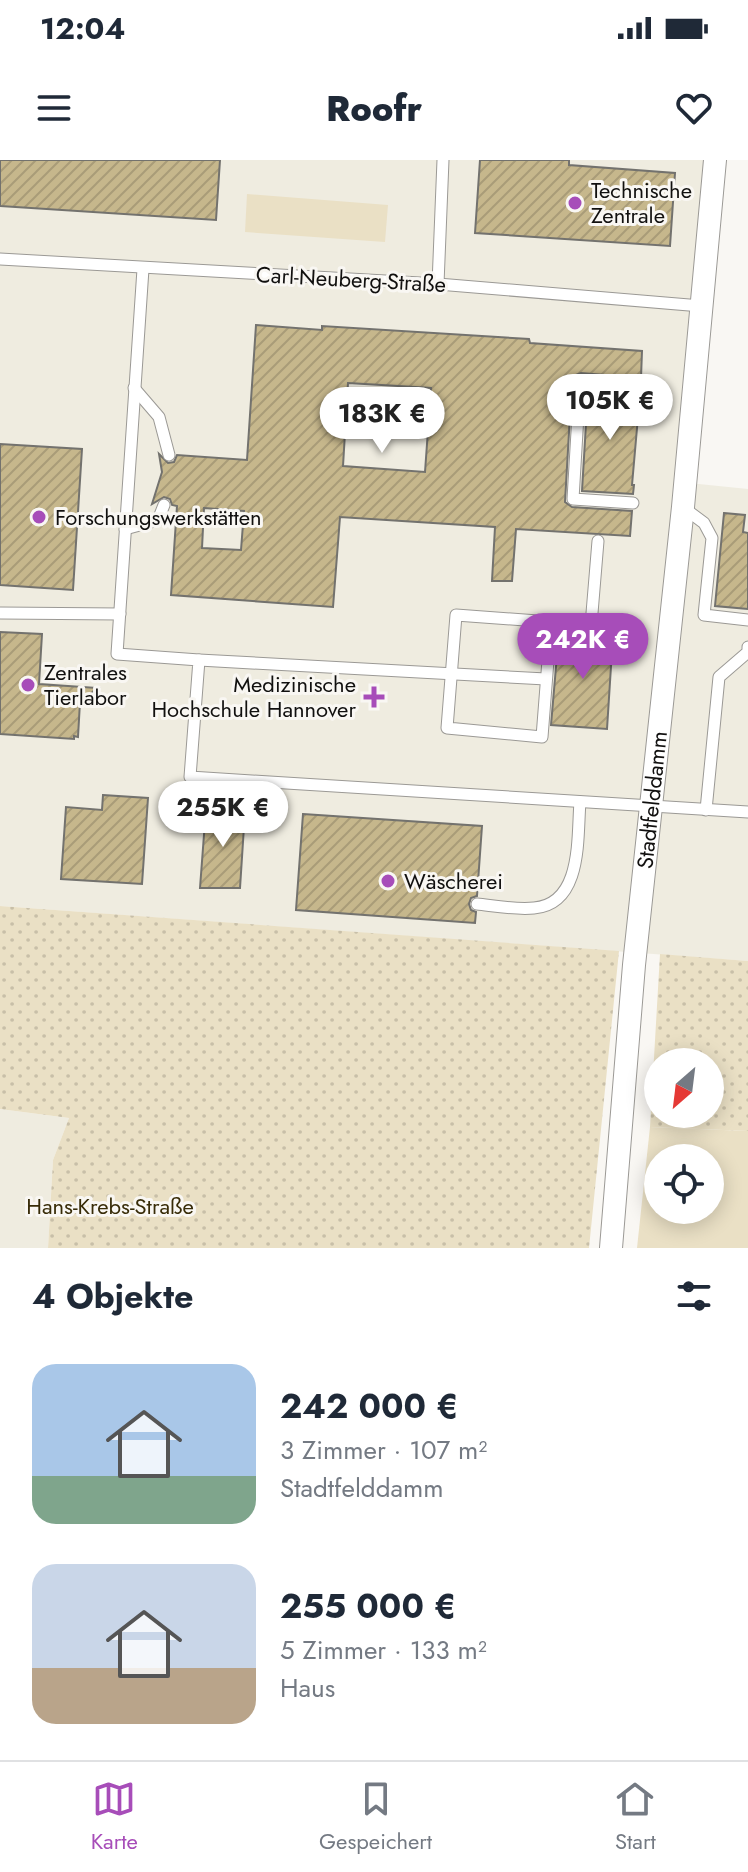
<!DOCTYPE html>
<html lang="de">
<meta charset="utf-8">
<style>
body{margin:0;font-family:Jost,sans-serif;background:#f2f2f3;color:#1f2937;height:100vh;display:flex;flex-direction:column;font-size:30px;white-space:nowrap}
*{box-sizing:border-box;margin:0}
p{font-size:26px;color:#747a83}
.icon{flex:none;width:44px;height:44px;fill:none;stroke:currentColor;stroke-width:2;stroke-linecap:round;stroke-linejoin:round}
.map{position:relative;height:1088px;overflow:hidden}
.panel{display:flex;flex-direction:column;background:#fff;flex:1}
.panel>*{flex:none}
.needle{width:52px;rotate:208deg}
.fabs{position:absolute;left:644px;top:888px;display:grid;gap:16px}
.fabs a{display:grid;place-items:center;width:80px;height:80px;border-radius:50%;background:#fff;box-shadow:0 4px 20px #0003;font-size:40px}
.price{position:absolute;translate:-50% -68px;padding:0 18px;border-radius:28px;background:#fff;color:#222;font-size:26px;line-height:52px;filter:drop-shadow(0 2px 4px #0008)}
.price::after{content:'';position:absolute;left:50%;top:48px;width:24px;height:18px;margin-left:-12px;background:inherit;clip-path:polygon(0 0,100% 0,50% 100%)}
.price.active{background:#a74db9;color:#fff}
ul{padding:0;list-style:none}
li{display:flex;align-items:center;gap:24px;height:200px;padding:0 32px}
li span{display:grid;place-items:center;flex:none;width:224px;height:160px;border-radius:24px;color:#555}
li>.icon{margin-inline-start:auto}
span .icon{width:96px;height:96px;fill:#fffc;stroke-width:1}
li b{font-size:34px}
h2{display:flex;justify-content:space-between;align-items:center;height:96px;padding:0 32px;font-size:34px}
.status{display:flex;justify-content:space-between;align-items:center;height:56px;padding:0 40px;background:#fff;direction:ltr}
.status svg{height:22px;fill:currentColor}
header{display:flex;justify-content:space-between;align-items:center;height:104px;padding:0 32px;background:#fff;font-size:36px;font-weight:800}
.tabs{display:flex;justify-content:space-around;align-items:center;height:112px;border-top:2px solid #e0e1e3;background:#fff;font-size:22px;color:#747a83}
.tabs a{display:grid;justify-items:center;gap:4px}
.tabs .active{color:#a74db9}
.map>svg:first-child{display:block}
</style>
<div class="status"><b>12:04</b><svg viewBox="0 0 49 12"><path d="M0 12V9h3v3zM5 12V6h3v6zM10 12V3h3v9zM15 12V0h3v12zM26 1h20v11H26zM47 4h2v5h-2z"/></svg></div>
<header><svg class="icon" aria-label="menu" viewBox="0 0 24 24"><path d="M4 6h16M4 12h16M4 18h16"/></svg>Roofr<svg class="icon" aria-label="heart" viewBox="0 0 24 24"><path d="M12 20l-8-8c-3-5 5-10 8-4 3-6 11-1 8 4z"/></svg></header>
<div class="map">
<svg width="748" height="1088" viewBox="0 0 748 1088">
<defs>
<pattern id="park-dots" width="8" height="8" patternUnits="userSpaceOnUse" patternTransform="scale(2)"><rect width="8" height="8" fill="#eae0c5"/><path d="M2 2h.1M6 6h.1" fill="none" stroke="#c8bfa8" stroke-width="1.8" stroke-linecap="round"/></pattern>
<pattern id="building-hatch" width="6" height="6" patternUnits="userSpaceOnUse" patternTransform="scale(2)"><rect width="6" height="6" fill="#c6b78c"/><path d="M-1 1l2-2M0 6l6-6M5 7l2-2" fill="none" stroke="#a99c78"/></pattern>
</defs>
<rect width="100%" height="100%" fill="#f9f7f3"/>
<!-- built -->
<g fill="#efece0">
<path d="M0 0H705L679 322 748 329V801L0 746Z"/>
<path d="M0 949 69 958 53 1000 48 1088H0Z"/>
</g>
<!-- green -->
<g fill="#eae0c5" fill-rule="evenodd">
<path d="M247 34 388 45 385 82 245 72Z"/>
<path d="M650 967 748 971V1088H637ZM658 998H710V1050H658Z"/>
</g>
<!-- park -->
<g fill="url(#park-dots)" fill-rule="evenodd">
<path d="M0 746 619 791 589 1088H48L53 1000 69 958 0 949Z"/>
<path d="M660 794 748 801V971L650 967ZM658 902H710V954H658Z"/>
</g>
<!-- building -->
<g fill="url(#building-hatch)" stroke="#73726e" stroke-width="2" fill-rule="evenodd">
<path d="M0 0H220L216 60 0 46Z"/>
<path d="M480 0H569V5L675 13 670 86 475 73Z"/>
<path d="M256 165 322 170V166L529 179 530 183 642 191 641 218 581 213 573 216 572 220 565 342 572 347 632 351 630 376 516 369 512 421H492L495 367 340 357 333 447 171 435 177 346 172 345 170 339 164 337 152 344 162 312 159 294 168 303 174 302 177 295 247 300ZM348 223 431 228 425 312 343 306ZM204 348 244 351 241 390 202 388Z"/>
<path d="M588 230 640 234 632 325H634L633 334 582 331Z"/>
<path d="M0 284 82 289 73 430 0 425Z"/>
<path d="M724 353 745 355 743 372 748 373V449L715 446Z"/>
<path d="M0 472 42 474 39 524 98 528 80 542 78 577 74 576V579L0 574Z"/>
<path d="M559 472 613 475 607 569 551 565Z"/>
<path d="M103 635 148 638 142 724 61 719 66 647 102 650Z"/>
<path d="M206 648 245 651 240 728H200Z"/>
<path d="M303 654 482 666 477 736 471 738 469 744 471 750 476 752 475 763 296 750Z"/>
</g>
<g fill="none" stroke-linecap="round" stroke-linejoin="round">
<!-- service casing -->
<g stroke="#9b9995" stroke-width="13">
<g id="service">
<path d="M0 99 438 124 701 146"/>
<path d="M143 109 117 494 199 500 190 617 748 652"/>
<path d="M438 124 443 0"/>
<path d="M134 228 159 257 169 295"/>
<path d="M633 343 573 339 580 221 640 226"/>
<path d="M684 348 704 363 712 378 704 455 748 460"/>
<path d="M125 369 158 360 164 345"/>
<path d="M0 453 120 454"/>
<path d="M551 462 542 577 447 568 456 455 591 465 598 381"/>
<path d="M199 500 546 519"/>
<path d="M706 650 719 517 748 492V487"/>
<path d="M477 744C495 746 516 750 534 748 583 744 577 677 580 642"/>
</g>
</g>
<!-- minor casing -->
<g stroke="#9b9995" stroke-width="24">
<g id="minor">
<path id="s1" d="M611 1088 634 805 683 347 715 0"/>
</g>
</g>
<!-- service -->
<use href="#service" stroke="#fff" stroke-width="11"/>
<!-- minor -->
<use href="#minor" stroke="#fff" stroke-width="22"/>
</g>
<!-- markers -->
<g fill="#a74db9" stroke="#f9f7f3" stroke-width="3">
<circle cx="575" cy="43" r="8"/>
<circle cx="39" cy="357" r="8"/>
<circle cx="28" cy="525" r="8"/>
<path d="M370 525h8v8h8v8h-8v8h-8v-8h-8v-8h8z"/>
<circle cx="388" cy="721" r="8"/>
</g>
<g text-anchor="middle" stroke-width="6" stroke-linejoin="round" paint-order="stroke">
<!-- poi labels -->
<g font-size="22" fill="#11100f" stroke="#f9f7f3" text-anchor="start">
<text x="591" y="38">Technische<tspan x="591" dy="25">Zentrale</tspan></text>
<text x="55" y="365">Forschungswerkstätten</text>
<text x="44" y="520">Zentrales<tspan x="44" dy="25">Tierlabor</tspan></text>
<text x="356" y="532" text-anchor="end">Medizinische<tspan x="356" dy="25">Hochschule Hannover</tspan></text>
<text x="404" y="729">Wäscherei</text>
</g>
<!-- street labels -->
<g font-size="22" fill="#11100f" stroke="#f9f7f3">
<text transform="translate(351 119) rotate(3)" y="8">Carl-Neuberg-Straße</text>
<text dy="8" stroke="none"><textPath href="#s1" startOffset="450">Stadtfelddamm</textPath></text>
</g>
<!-- park labels -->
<g font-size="22" fill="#382c08" stroke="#f9f7f3">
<text x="110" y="1054">Hans-Krebs-Straße</text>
</g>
</g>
</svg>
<div class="fabs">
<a><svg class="needle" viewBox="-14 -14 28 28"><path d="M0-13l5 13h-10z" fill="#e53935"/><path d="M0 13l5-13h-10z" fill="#747a83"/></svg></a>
<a><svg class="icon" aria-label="locate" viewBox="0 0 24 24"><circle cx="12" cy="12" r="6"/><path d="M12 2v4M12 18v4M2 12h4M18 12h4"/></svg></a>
</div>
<b class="price" style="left:610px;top:282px">105K €</b>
<b class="price" style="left:382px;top:295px">183K €</b>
<b class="price active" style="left:583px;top:521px">242K €</b>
<b class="price" style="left:223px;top:689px">255K €</b>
</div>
<section class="panel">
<h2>4 Objekte<svg class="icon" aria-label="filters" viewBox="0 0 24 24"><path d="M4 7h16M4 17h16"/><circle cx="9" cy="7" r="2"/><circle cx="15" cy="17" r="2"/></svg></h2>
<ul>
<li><span style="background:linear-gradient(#a9c7e8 70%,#7fa58c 0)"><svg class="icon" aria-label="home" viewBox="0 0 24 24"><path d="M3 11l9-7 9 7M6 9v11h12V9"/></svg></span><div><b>242 000 €</b><p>3 Zimmer · 107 m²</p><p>Stadtfelddamm</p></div></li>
<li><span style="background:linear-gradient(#c9d6e8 65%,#b9a48a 0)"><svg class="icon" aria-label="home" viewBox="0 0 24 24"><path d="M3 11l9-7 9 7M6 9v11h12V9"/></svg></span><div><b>255 000 €</b><p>5 Zimmer · 133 m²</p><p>Haus</p></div></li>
</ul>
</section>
<nav class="tabs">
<a class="active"><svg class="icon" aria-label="map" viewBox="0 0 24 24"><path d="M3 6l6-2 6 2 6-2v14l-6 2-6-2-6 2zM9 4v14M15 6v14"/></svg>Karte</a>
<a><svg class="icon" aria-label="saved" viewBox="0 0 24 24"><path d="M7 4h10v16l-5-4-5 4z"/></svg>Gespeichert</a>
<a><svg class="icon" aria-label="home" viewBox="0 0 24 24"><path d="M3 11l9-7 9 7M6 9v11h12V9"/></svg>Start</a>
</nav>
